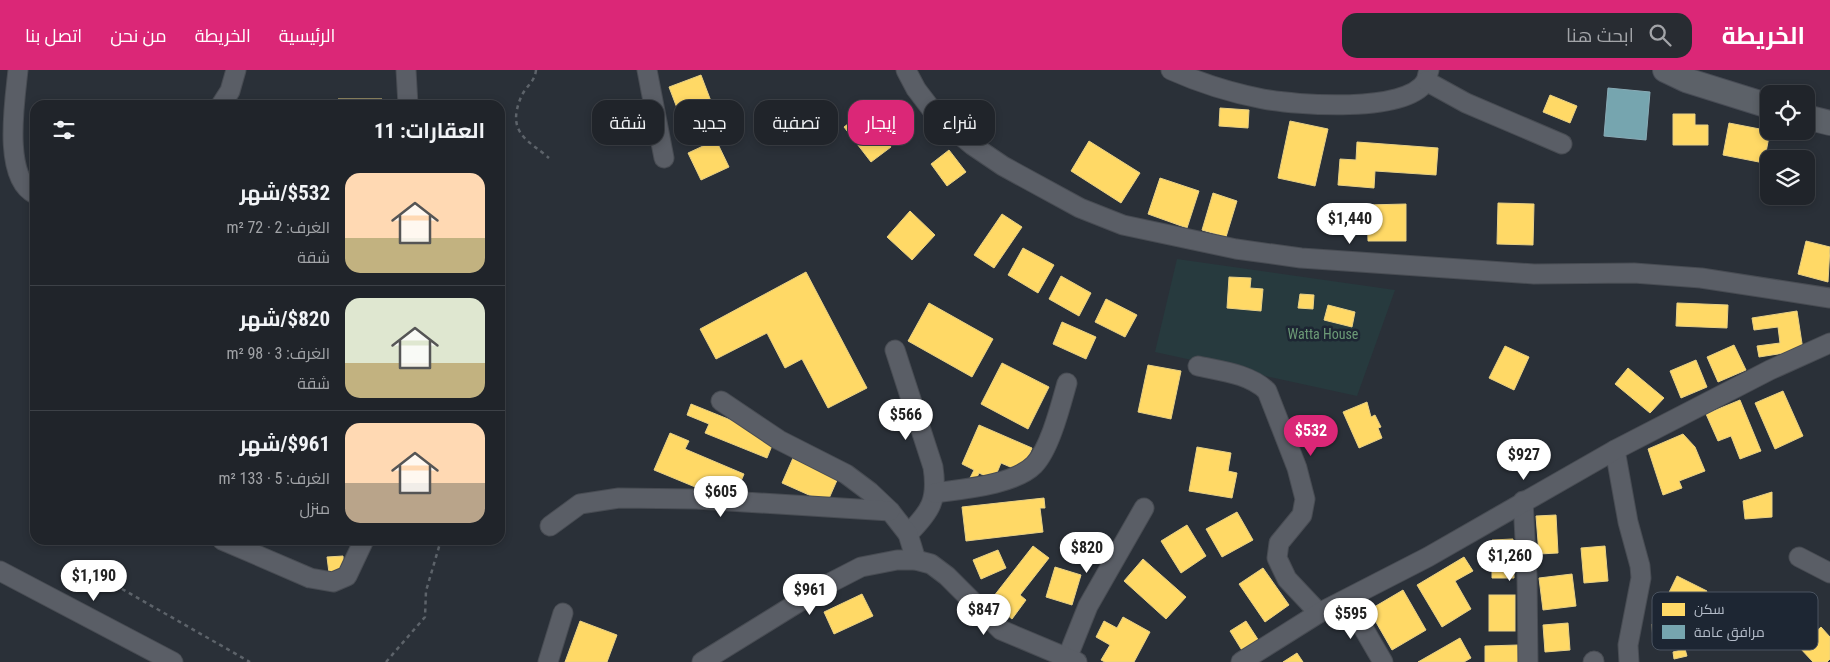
<!DOCTYPE html>
<html lang="ar">
<meta charset="utf-8">
<style>
body{margin:0;font-family:"Roboto Condensed",Cairo,sans-serif;background:#282c32;color:#f1f3f6;direction:rtl;height:100vh;display:flex;flex-direction:column;font-size:19px;white-space:nowrap}
*{box-sizing:border-box;margin:0}
p{font-size:16px;color:#a2a4a8}
.icon{flex:none;width:28px;height:28px;fill:none;stroke:currentColor;stroke-width:2;stroke-linecap:round;stroke-linejoin:round}
.map{position:relative;flex:1;overflow:hidden;direction:ltr}
.details{position:absolute;left:30px;top:30px;width:475px;height:445px;display:flex;flex-direction:column;background:#20242a;border-radius:15px;box-shadow:0 2px 8px #0003,0 0 0 1px #3d4147;direction:rtl}
.details>*{flex:none}
.banner{position:absolute;left:520px;top:30px;width:475px;height:45px;direction:rtl;display:flex;gap:10px}
.tools{position:absolute;left:1760px;top:15px;display:grid;gap:10px}
.tools a{display:grid;place-items:center;width:55px;height:55px;border-radius:10px;background:#20242a;box-shadow:0 2px 8px #0003,0 0 0 1px #3d4147;font-size:25px}
.price{position:absolute;translate:-50% -42px;padding:0 11px;border-radius:18px;background:#fff;color:#222;font-size:16px;line-height:32px;filter:drop-shadow(0 1px 2px #0008)}
.price::after{content:'';position:absolute;left:50%;top:30px;width:15px;height:11px;margin-left:-8px;background:inherit;clip-path:polygon(0 0,100% 0,50% 100%)}
.price.on{background:#db2777;color:#fff}
ul{padding:0;list-style:none}
li{display:flex;align-items:center;gap:15px;height:125px;padding:0 20px}
li+li{border-top:1px solid #3d4147}
li span{display:grid;place-items:center;flex:none;width:140px;height:100px;border-radius:15px;color:#555}
li>.icon{margin-inline-start:auto}
span .icon{width:60px;height:60px;fill:#fffc;stroke-width:1}
li b{font-size:21px}
h2{display:flex;justify-content:space-between;align-items:center;height:60px;padding:0 20px;font-size:21px}
.tag{padding:0 18px;border-radius:15px;background:#20242a;box-shadow:0 2px 8px #0003,0 0 0 1px #3d4147;font-size:18px;line-height:45px}
.tag.on{background:#db2777;color:#fff}
header{display:flex;align-items:center;gap:30px;box-sizing:border-box;height:70px;padding:0 25px;background:#db2777;color:#fff}
header strong{font-size:24px}
nav{display:flex;gap:28px;margin-inline-start:auto;font-size:18px}
.search{width:350px;height:45px;background:#282c32;display:flex;align-items:center;gap:12px;box-sizing:border-box;padding:0 18px;border-radius:15px;color:#a2a4a8;font-size:19px}
.map>svg:first-child{display:block}
</style>
<header>
<strong>الخريطة</strong>
<div class="search"><svg class="icon" aria-label="search" viewBox="0 0 24 24"><circle cx="10" cy="10" r="6"/><path d="M15 15l6 6"/></svg>ابحث هنا</div>
<nav><a>الرئيسية</a><a>الخريطة</a><a>من نحن</a><a>اتصل بنا</a></nav>
</header>
<div class="map">
<svg width="1830" height="592" viewBox="0 0 1830 592">
<rect width="100%" height="100%" fill="#2a3038"/>
<!-- green -->
<path fill="#273a3e" d="M1177 189 1395 220 1357 326 1155 282Z"/>
<!-- homes -->
<g fill="#ffd966" stroke="#e8d084">
<path d="M701 5 717 47 685 59 669 17Z"/>
<path d="M1550 25 1577 36 1570 53 1543 42Z"/>
<path d="M338 29H382L381 35H338Z"/>
<path d="M1220 38 1249 40 1248 58 1219 56Z"/>
<path d="M865 41 891 77 871 92 844 57Z"/>
<path d="M1673 44H1695V55H1708V75H1673Z"/>
<path d="M1290 51 1328 59 1315 116 1278 108Z"/>
<path d="M1729 53 1770 61 1764 93 1723 85Z"/>
<path d="M716 70 729 97 701 110 688 83Z"/>
<path d="M1089 71 1140 103 1121 133 1071 101Z"/>
<path d="M1357 72 1438 78 1436 105 1375 101 1374 118 1338 115 1340 89 1356 90Z"/>
<path d="M949 80 966 102 947 116 931 94Z"/>
<path d="M1160 108 1199 121 1187 158 1148 144Z"/>
<path d="M1213 123 1237 131 1226 167 1202 160Z"/>
<path d="M1498 133 1534 134 1533 175 1497 174Z"/>
<path d="M1406 134V171H1368L1367 135Z"/>
<path d="M910 141 935 165 912 190 887 167Z"/>
<path d="M1002 144 1022 157 994 198 974 185Z"/>
<path d="M1806 171 1830 177 1828 212 1798 204Z"/>
<path d="M1023 178 1054 195 1038 223 1008 205Z"/>
<path d="M806 202 867 318 828 338 802 289 785 298 767 263 716 289 700 259Z"/>
<path d="M1061 206 1091 223 1079 246 1049 229Z"/>
<path d="M1229 207 1251 208 1250 218 1263 219 1261 241 1227 238Z"/>
<path d="M1300 224 1314 225 1313 239 1298 238Z"/>
<path d="M1106 229 1137 245 1125 267 1095 252Z"/>
<path d="M929 233 993 269 972 307 908 271Z"/>
<path d="M1677 233 1728 235 1727 258 1676 256Z"/>
<path d="M1328 235 1355 242 1352 257 1324 250Z"/>
<path d="M1797 241 1803 280 1759 287 1757 276 1780 273 1778 257 1754 260 1752 248Z"/>
<path d="M1062 252 1096 267 1086 289 1053 274Z"/>
<path d="M1734 275 1746 300 1718 312 1707 287Z"/>
<path d="M1505 276 1529 287 1514 320 1489 308Z"/>
<path d="M1696 290 1707 317 1681 328 1670 301Z"/>
<path d="M1002 293 1049 317 1028 359 981 334Z"/>
<path d="M1148 295 1181 301 1171 349 1138 342Z"/>
<path d="M1628 298 1664 328 1650 343 1615 314Z"/>
<path d="M1783 321 1803 366 1775 379 1755 333Z"/>
<path d="M1740 330 1761 381 1740 389 1731 366 1718 371 1706 344Z"/>
<path d="M1367 332 1371 347 1375 345 1381 357 1378 358 1382 368 1359 378 1343 342Z"/>
<path d="M691 334 775 368 767 388 705 363 709 354 687 345Z"/>
<path d="M979 355 1032 378 1022 402 1001 393 994 410 979 403 975 412 969 410 974 400 962 394Z"/>
<path d="M670 363 689 371 685 379 744 404 737 421 722 415 717 426 654 400Z"/>
<path d="M1683 364 1695 377 1705 401 1679 411 1682 418 1663 425 1648 379Z"/>
<path d="M1197 377 1231 383 1228 401 1237 403 1232 428 1189 421Z"/>
<path d="M793 388 838 408 827 433 782 413Z"/>
<path d="M1772 422V447L1745 449 1743 431Z"/>
<path d="M1044 428 1045 438H1040L1043 462 966 471 962 437Z"/>
<path d="M1237 442 1253 470 1222 487 1206 459Z"/>
<path d="M1556 445 1558 483 1539 484 1536 446Z"/>
<path d="M1187 455 1206 486 1181 503 1161 471Z"/>
<path d="M1513 469 1514 508H1492V470Z"/>
<path d="M1033 476 1049 488 1020 525 1026 530 1012 549 990 531Z"/>
<path d="M1605 476 1608 511 1584 513 1581 478Z"/>
<path d="M998 480 1006 498 981 509 973 490Z"/>
<path d="M343 486 344 502 329 503 327 487Z"/>
<path d="M1464 487 1473 501 1455 511 1471 539 1442 557 1417 515Z"/>
<path d="M1143 489 1186 527 1166 549 1124 511Z"/>
<path d="M1055 497 1081 505 1072 535 1046 527Z"/>
<path d="M1263 498 1289 535 1265 552 1239 514Z"/>
<path d="M1572 504 1576 536 1543 540 1539 508Z"/>
<path d="M1677 506 1707 521 1690 556 1660 541Z"/>
<path d="M1403 520 1426 560 1392 580 1369 540Z"/>
<path d="M862 524 873 546 834 564 824 542Z"/>
<rect x="1489" y="525" width="26" height="36"/>
<path d="M1123 547 1150 562 1134 592H1105L1101 590 1110 575 1096 567 1104 551 1117 558Z"/>
<path d="M580 551 617 565 607 592H565Z"/>
<path d="M1246 551 1259 571 1243 582 1230 561Z"/>
<path d="M1568 553 1570 580 1545 582 1543 555Z"/>
<path d="M1652 554H1670V572H1653Z"/>
<path d="M1821 557 1830 567V589L1827 592H1813L1799 577Z"/>
<path d="M1460 568 1471 588 1464 592H1418Z"/>
<path d="M1518 575V592H1485V576Z"/>
<path d="M1685 579 1687 586 1674 589 1673 582Z"/>
<path d="M1297 583 1303 592H1283Z"/>
</g>
<!-- public -->
<path fill="#76a5af" stroke="#89acb7" d="M1608 18 1650 22 1646 70 1604 66Z"/>
<g fill="none" stroke-linecap="round" stroke-linejoin="round">
<!-- minor casing -->
<g stroke="#484c53" stroke-width="21">
<g id="minor">
<path d="M18 0C15 30 2 108 35 124"/>
<path d="M406 0 408 35"/>
<path d="M647 0 664 88"/>
<path d="M906 0 916 19 935 44 972 75 1003 96 1080 138 1123 155 1236 179 1301 188 1534 204 1634 203 1701 208 1830 228"/>
<path d="M1171 0C1200 13 1232 23 1263 29 1295 35 1407 44 1426 11 1427 8 1428 3 1429 0"/>
<path d="M1426 11 1466 33 1562 74"/>
<path d="M221 35 230 21 236 0"/>
<path d="M895 280 933 397C938 430 931 441 908 464"/>
<path d="M1198 296C1221 301 1250 304 1267 321L1297 398 1305 429 1302 445 1279 473 1277 488 1287 509 1319 543"/>
<path d="M721 331 779 370 846 404 870 422 890 441 908 464 916 490"/>
<path d="M1615 380 1628 452 1640 496 1641 508 1628 575 1629 592"/>
<path d="M935 423C962 419 1014 415 1034 395 1050 379 1061 334 1067 313"/>
<path d="M1523 431 1527 506 1528 592"/>
<path d="M550 456 580 434 619 428 696 429 890 441"/>
<path d="M222 470 310 508 333 512 347 506 364 470"/>
<path d="M1799 487 1830 503"/>
<path d="M0 501 173 592"/>
<path d="M1347 530 1383 592"/>
<path d="M1068 586 1088 536 1144 438"/>
<path d="M548 592 563 543"/>
<path d="M702 592 828 514 861 497 897 490H916L931 494 947 506 1001 560 1077 592"/>
<path d="M1241 592 1319 543 1428 487 1615 380 1770 300 1830 273"/>
<path d="M1593 592 1594 591"/>
</g>
</g>
<!-- major casing -->
<g stroke="#484c55" stroke-width="26">
<g id="major">
<path d="M1665 0 1686 10 1769 36"/>
<path d="M1806 47 1830 53"/>
</g>
</g>
<!-- path -->
<g stroke="#5d636a" stroke-width="2.5" stroke-dasharray="4 4" stroke-linecap="butt">
<path d="M536 0C535 12 525 17 521 27 506 63 528 70 549 88"/>
<path d="M500 313V318"/>
<path d="M115 515 250 592"/>
<path d="M386 592 425 547 426 521 441 470"/>
</g>
<!-- minor -->
<use href="#minor" stroke="#5a5e66" stroke-width="19"/>
<!-- major -->
<use href="#major" stroke="#5c6168" stroke-width="24"/>
</g>
<g text-anchor="middle" stroke-width="5" stroke-linejoin="round" paint-order="stroke">
<!-- park labels -->
<g font-size="14" fill="#6b9a76" stroke="#1d2633">
<text x="1323" y="269">Watta House</text>
</g>
</g>
<!-- legend -->
<rect x="1652" y="522" width="166" height="58" rx="8" fill="#1d2633" stroke="#4a5360" stroke-width="1"/>
<rect x="1662" y="533" width="23" height="13" fill="#ffd966"/>
<rect x="1662" y="555" width="23" height="14" fill="#76a5af"/>
<g font-size="14" fill="#b4bcc9">
<text x="1694" y="544">سكن</text>
<text x="1694" y="567">مرافق عامة</text>
</g>
</svg>
<div class="tools">
<a><svg class="icon" aria-label="locate" viewBox="0 0 24 24"><circle cx="12" cy="12" r="6"/><path d="M12 2v4M12 18v4M2 12h4M18 12h4"/></svg></a>
<a><svg class="icon" aria-label="layers" viewBox="0 0 24 24"><path d="M12 4l9 5-9 5-9-5zM3 14l9 5 9-5"/></svg></a>
</div>
<b class="price" style="left:1350px;top:175px">$1,440</b>
<b class="price" style="left:906px;top:371px">$566</b>
<b class="price on" style="left:1311px;top:387px">$532</b>
<b class="price" style="left:1524px;top:411px">$927</b>
<b class="price" style="left:721px;top:448px">$605</b>
<b class="price" style="left:1087px;top:504px">$820</b>
<b class="price" style="left:1510px;top:512px">$1,260</b>
<b class="price" style="left:94px;top:532px">$1,190</b>
<b class="price" style="left:810px;top:546px">$961</b>
<b class="price" style="left:984px;top:566px">$847</b>
<b class="price" style="left:1351px;top:570px">$595</b>
<div class="banner">
<a class="tag">شراء</a>
<a class="tag on">إيجار</a>
<a class="tag">تصفية</a>
<a class="tag">جديد</a>
<a class="tag">شقة</a>
</div>
<section class="details">
<h2>العقارات: 11<svg class="icon" aria-label="filters" viewBox="0 0 24 24"><path d="M4 7h16M4 17h16"/><circle cx="9" cy="7" r="2"/><circle cx="15" cy="17" r="2"/></svg></h2>
<ul>
<li><span style="background:linear-gradient(#ffd9b3 65%,#c2b280 0)"><svg class="icon" aria-label="home" viewBox="0 0 24 24"><path d="M3 11l9-7 9 7M6 9v11h12V9"/></svg></span><div><b>$532/شهر</b><p>الغرف: 2 · 72 m²</p><p>شقة</p></div></li>
<li><span style="background:linear-gradient(#dfe7d0 65%,#c2b280 0)"><svg class="icon" aria-label="home" viewBox="0 0 24 24"><path d="M3 11l9-7 9 7M6 9v11h12V9"/></svg></span><div><b>$820/شهر</b><p>الغرف: 3 · 98 m²</p><p>شقة</p></div></li>
<li><span style="background:linear-gradient(#ffd9b3 60%,#b9a48a 0)"><svg class="icon" aria-label="home" viewBox="0 0 24 24"><path d="M3 11l9-7 9 7M6 9v11h12V9"/></svg></span><div><b>$961/شهر</b><p>الغرف: 5 · 133 m²</p><p>منزل</p></div></li>
</ul>
</section>
</div>
